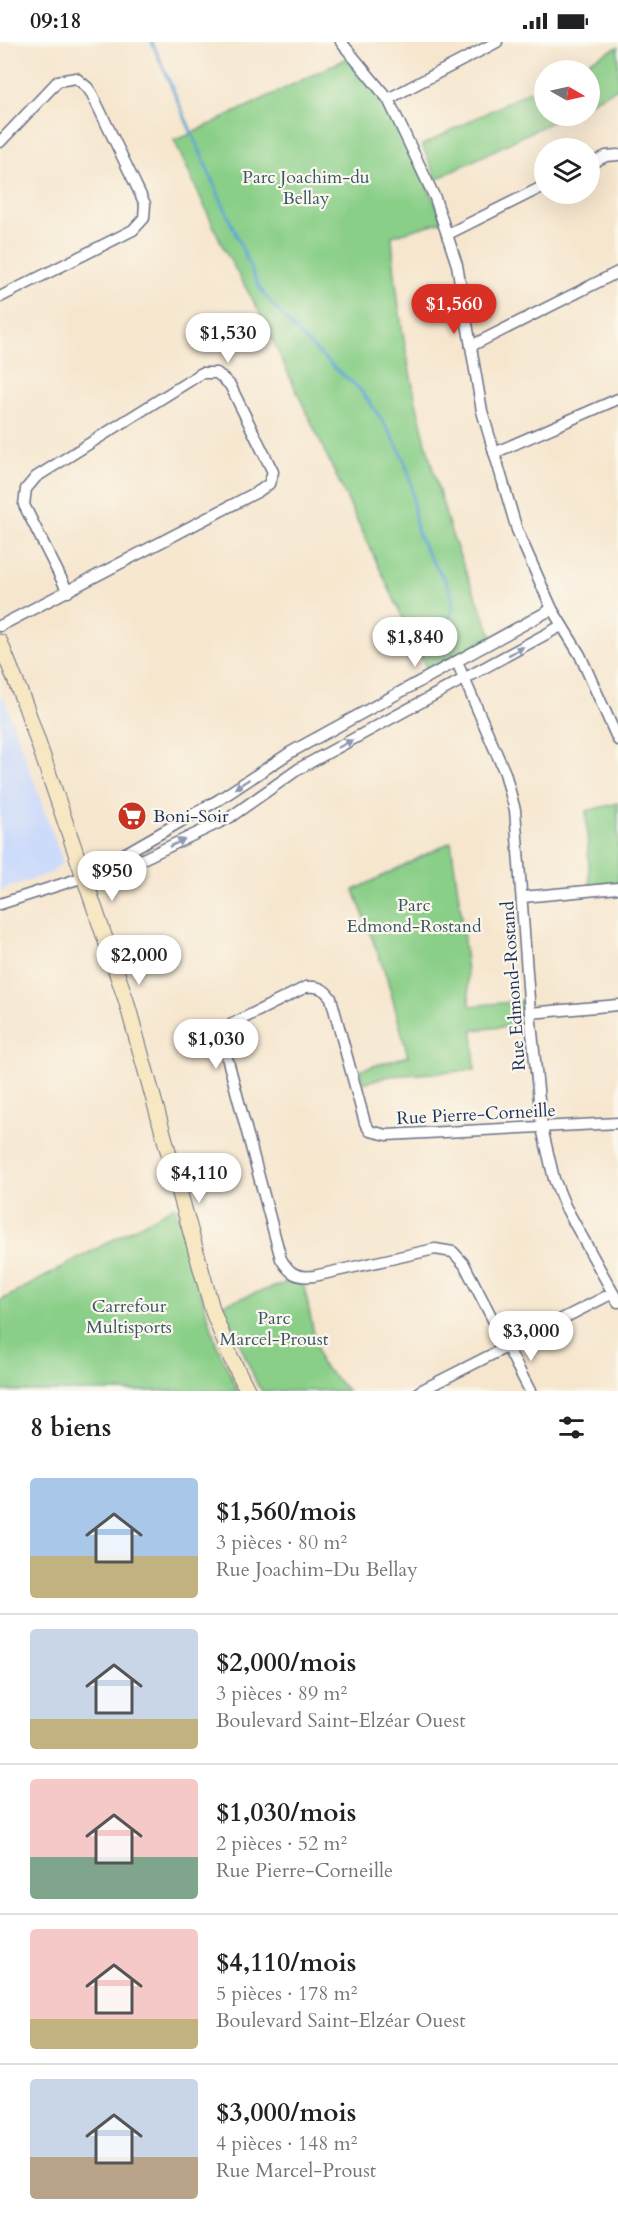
<!DOCTYPE html>
<html lang="fr">
<meta charset="utf-8">
<style>
body{margin:0;font-family:Cardo,serif;background:#f2f2f2;color:#202124;height:100vh;display:flex;flex-direction:column;font-size:22px;white-space:nowrap}
*{box-sizing:border-box;margin:0}
p{font-size:20px;color:#757577}
.icon{flex:none;width:33px;height:33px;fill:none;stroke:currentColor;stroke-width:2;stroke-linecap:round;stroke-linejoin:round}
.map{position:relative;height:1349px;overflow:hidden}
.details{display:flex;flex-direction:column;background:#fff;flex:1}
.details>*{flex:none}
.needle{width:39px;rotate:99deg}
.tools{position:absolute;left:534px;top:18px;display:grid;gap:12px}
.tools a{display:grid;place-items:center;width:66px;height:66px;border-radius:50%;background:#fff;box-shadow:0 6px 24px #0002;font-size:30px}
.price{position:absolute;translate:-50% -51px;padding:0 14px;border-radius:21px;background:#fff;color:#222;font-size:20px;line-height:39px;filter:drop-shadow(0 2px 3px #0008)}
.price::after{content:'';position:absolute;left:50%;top:36px;width:18px;height:14px;margin-left:-9px;background:inherit;clip-path:polygon(0 0,100% 0,50% 100%)}
.price.current{background:#d93025;color:#fff}
ul{padding:0;list-style:none}
li{display:flex;align-items:center;gap:18px;height:150px;padding:0 30px}
li+li{border-top:2px solid #e0e0e0}
li span{display:grid;place-items:center;flex:none;width:168px;height:120px;border-radius:6px;color:#555}
li>.icon{margin-inline-start:auto}
span .icon{width:72px;height:72px;fill:#fffc;stroke-width:1}
li b{font-size:26px}
h2{display:flex;justify-content:space-between;align-items:center;height:72px;padding:0 30px;font-size:26px}
.status{display:flex;justify-content:space-between;align-items:center;height:42px;padding:0 30px;background:#fff;direction:ltr}
.status svg{height:16px;fill:currentColor}
.map>svg:first-child{display:block}
</style>
<div class="status"><b>09:18</b><svg viewBox="0 0 49 12"><path d="M0 12V9h3v3zM5 12V6h3v6zM10 12V3h3v9zM15 12V0h3v12zM26 1h20v11H26zM47 4h2v5h-2z"/></svg></div>
<div class="map">
<svg width="618" height="1349" viewBox="0 0 618 1349">
<rect width="100%" height="100%" fill="#fbf7ec"/>
<filter id="ink" filterUnits="userSpaceOnUse"><feTurbulence type="fractalNoise" baseFrequency=".0167" numOctaves="2"/><feDisplacementMap in="SourceGraphic" scale="12" xChannelSelector="R" yChannelSelector="G"/><feConvolveMatrix kernelMatrix="1 2 1 2 8 2 1 2 1" color-interpolation-filters="sRGB"/></filter>
<filter id="wash" filterUnits="userSpaceOnUse"><feTurbulence type="fractalNoise" baseFrequency=".008" numOctaves="4" result="noise"/><feDisplacementMap in="SourceGraphic" scale="24" xChannelSelector="R" yChannelSelector="G"/><feGaussianBlur stdDeviation="1.35" result="paint"/><feColorMatrix in="noise" values="0 0 0 0 0 0 0 0 0 0 0 0 0 0 0 0 0 1.4 0 .05"/><feComposite in="paint" operator="in"/></filter>
<g filter="url(#wash)">
<rect width="100%" height="100%" fill="#f6e6ce"/>
<!-- built -->
<path fill="#cddbfa" d="M3 654 63 820 53 830 0 848V656Z"/>
<!-- green -->
<g fill="#8acf88" stroke="#527f73" stroke-width="1.5">
<path d="M618 5V46L590 60V28H571Z"/>
<path d="M352 14 388 57 443 179 392 194C397 287 421 391 448 480 460 520 479 560 494 599L430 634 259 269 225 209 174 98 186 94Z"/>
<path d="M544 42V74H563L437 137 422 103Z"/>
<path d="M618 761V846L590 847 586 769Z"/>
<path d="M451 800 462 878 470 964 521 959 522 983 473 988 475 1028 390 1034 363 1041 359 1028 408 1014 387 936 354 848Z"/>
<path d="M175 1164 216 1301 238 1349H0V1259Z"/>
<path d="M288 1237 304 1244 320 1321 348 1349H262L257 1342 223 1262 283 1242Z"/>
</g>
<g fill="none" stroke-linecap="round" stroke-linejoin="round">
<!-- stream -->
<path stroke="#5fa3d4" stroke-width="3" d="M152 0 259 245C281 276 309 302 337 328 345 335 354 341 361 349 373 364 385 382 394 398 402 411 408 426 411 441 414 459 413 481 421 499 435 533 468 547 444 588"/>
</g>
</g>
<g filter="url(#ink)">
<g fill="none" stroke-linecap="round" stroke-linejoin="round">
<!-- street casing -->
<g stroke="#686f85" stroke-width="13">
<g id="street">
<path d="M341 0 388 57 435 156 457 223 482 369 517 488 552 567 580 613 618 698"/>
<path d="M388 57 497 0"/>
<path d="M0 100 58 39 76 36 87 45 92 52 145 162 144 176 133 188 0 255"/>
<path d="M590 122 606 114 618 113"/>
<path d="M448 192 544 144"/>
<path d="M471 304 618 230"/>
<path d="M494 411 618 357"/>
<path d="M0 584 259 449 269 442 273 430 230 343 217 331H202L36 435 26 447 24 463 68 550"/>
<path d="M457 620 505 731 515 768 530 971 542 1086 554 1137 565 1164 618 1260"/>
<path d="M84 835 107 834 229 776 300 726 561 584"/>
<path d="M523 855 618 846"/>
<path d="M0 862 84 835 220 757 291 710 552 567"/>
<path d="M530 971 618 963"/>
<path d="M420 1349 613 1251"/>
<path d="M530 1349 464 1222 453 1210 435 1207 314 1234C297 1236 290 1232 281 1217L224 1004V992L232 982 306 945C318 944 324 946 331 956L365 1081 370 1089 387 1093 618 1081"/>
</g>
</g>
<!-- secondary casing -->
<g stroke="#686f85" stroke-width="17">
<path id="secondary" d="M0 600 26 665 126 958 213 1270 231 1316 248 1349"/>
</g>
<!-- street -->
<use href="#street" stroke="#fff" stroke-width="10"/>
<!-- secondary -->
<use href="#secondary" stroke="#f7e8c3" stroke-width="15"/>
</g>
<!-- one-way arrows -->
<defs><path id="oneway-solid" d="M-6-.8H1V-3.2L6.5 0L1 3.2V.8H-6Z" transform="scale(1.5)"/></defs>
<g fill="#8d97ae">
<use href="#oneway-solid" transform="translate(516 609) rotate(-29)"/>
<use href="#oneway-solid" transform="translate(345 702) rotate(-28)"/>
<use href="#oneway-solid" transform="translate(242 742) rotate(147)"/>
<use href="#oneway-solid" transform="translate(177 801) rotate(-26)"/>
</g>
</g>
<!-- icons -->
<defs>
<g id="supermarket-disc" transform="scale(1.5)"><circle r="9.5" fill="#c8321e" stroke="#fbf7ec"/><path d="M-6-5.5h2.5l.6 2H6L4.5 2H-2.5L-4.4-4H-6ZM-1.5 3.2a1.3 1.3 0 1 0 .1 0ZM3 3.2a1.3 1.3 0 1 0 .1 0Z" fill="#fff"/></g>
</defs>
<g fill-rule="evenodd">
<use href="#supermarket-disc" x="132" y="774"/>
</g>
<g text-anchor="middle" stroke-width="4.5" stroke-linejoin="round" paint-order="stroke">
<!-- park labels -->
<g font-size="18" fill="#375768" stroke="#fbf7ec">
<text x="306" y="141">Parc Joachim-du<tspan x="306" dy="21">Bellay</tspan></text>
<text x="414" y="869">Parc<tspan x="414" dy="21">Edmond-Rostand</tspan></text>
<text x="129" y="1270">Carrefour<tspan x="129" dy="21">Multisports</tspan></text>
<text x="274" y="1282">Parc<tspan x="274" dy="21">Marcel-Proust</tspan></text>
</g>
<!-- poi labels -->
<g font-size="18" fill="#1b2f5e" stroke="#fbf7ec" text-anchor="start">
<text x="153" y="780">Boni-Soir</text>
</g>
<!-- street labels -->
<g font-size="18" fill="#1b2f5e" stroke="#fbf7ec">
<text transform="translate(513 944) rotate(-94)" y="6">Rue Edmond-Rostand</text>
<text transform="translate(476 1072) rotate(-3)" y="6">Rue Pierre-Corneille</text>
</g>
</g>
</svg>
<div class="tools">
<a><svg class="needle" viewBox="-14 -14 28 28"><path d="M0-13l5 13h-10z" fill="#e53935"/><path d="M0 13l5-13h-10z" fill="#757577"/></svg></a>
<a><svg class="icon" aria-label="layers" viewBox="0 0 24 24"><path d="M12 4l9 5-9 5-9-5zM3 14l9 5 9-5"/></svg></a>
</div>
<b class="price current" style="left:454px;top:293px">$1,560</b>
<b class="price" style="left:228px;top:322px">$1,530</b>
<b class="price" style="left:415px;top:626px">$1,840</b>
<b class="price" style="left:112px;top:860px">$950</b>
<b class="price" style="left:139px;top:944px">$2,000</b>
<b class="price" style="left:216px;top:1028px">$1,030</b>
<b class="price" style="left:199px;top:1162px">$4,110</b>
<b class="price" style="left:531px;top:1320px">$3,000</b>
</div>
<section class="details">
<h2>8 biens<svg class="icon" aria-label="filters" viewBox="0 0 24 24"><path d="M4 7h16M4 17h16"/><circle cx="9" cy="7" r="2"/><circle cx="15" cy="17" r="2"/></svg></h2>
<ul>
<li><span style="background:linear-gradient(#a9c7e8 65%,#c2b280 0)"><svg class="icon" aria-label="home" viewBox="0 0 24 24"><path d="M3 11l9-7 9 7M6 9v11h12V9"/></svg></span><div><b>$1,560/mois</b><p>3 pièces · 80 m²</p><p>Rue Joachim-Du Bellay</p></div></li>
<li><span style="background:linear-gradient(#c9d6e8 75%,#c2b280 0)"><svg class="icon" aria-label="home" viewBox="0 0 24 24"><path d="M3 11l9-7 9 7M6 9v11h12V9"/></svg></span><div><b>$2,000/mois</b><p>3 pièces · 89 m²</p><p>Boulevard Saint-Elzéar Ouest</p></div></li>
<li><span style="background:linear-gradient(#f6c9c9 65%,#7fa58c 0)"><svg class="icon" aria-label="home" viewBox="0 0 24 24"><path d="M3 11l9-7 9 7M6 9v11h12V9"/></svg></span><div><b>$1,030/mois</b><p>2 pièces · 52 m²</p><p>Rue Pierre-Corneille</p></div></li>
<li><span style="background:linear-gradient(#f6c9c9 75%,#c2b280 0)"><svg class="icon" aria-label="home" viewBox="0 0 24 24"><path d="M3 11l9-7 9 7M6 9v11h12V9"/></svg></span><div><b>$4,110/mois</b><p>5 pièces · 178 m²</p><p>Boulevard Saint-Elzéar Ouest</p></div></li>
<li><span style="background:linear-gradient(#c9d6e8 65%,#b9a48a 0)"><svg class="icon" aria-label="home" viewBox="0 0 24 24"><path d="M3 11l9-7 9 7M6 9v11h12V9"/></svg></span><div><b>$3,000/mois</b><p>4 pièces · 148 m²</p><p>Rue Marcel-Proust</p></div></li>
</ul>
</section>
